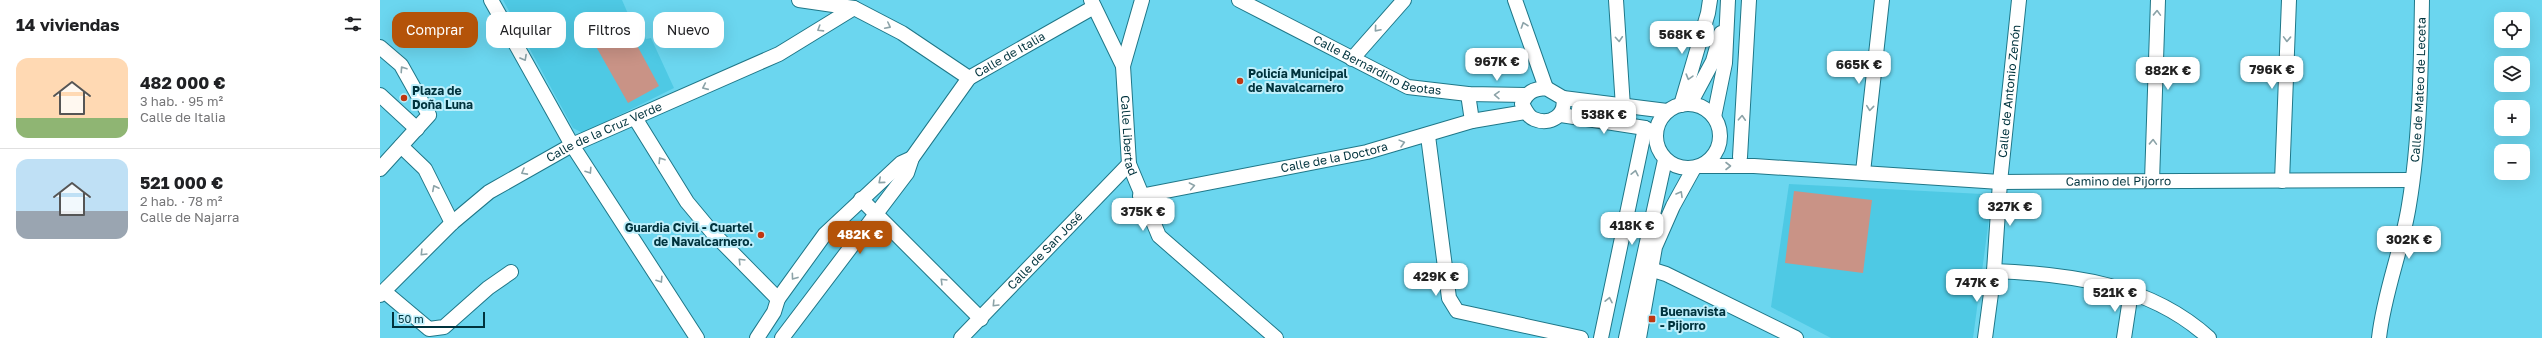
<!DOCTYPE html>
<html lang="es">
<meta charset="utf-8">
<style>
body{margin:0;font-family:"Golos Text",sans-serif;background:#f2f2f2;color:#202124;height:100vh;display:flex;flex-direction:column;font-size:15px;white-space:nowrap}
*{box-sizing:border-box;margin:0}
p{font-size:13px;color:#757577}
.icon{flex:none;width:22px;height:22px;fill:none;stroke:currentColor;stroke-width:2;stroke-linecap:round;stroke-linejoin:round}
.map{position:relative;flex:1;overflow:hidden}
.sheet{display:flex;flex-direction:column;background:#fff;width:380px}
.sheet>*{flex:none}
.hud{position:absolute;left:12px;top:12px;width:380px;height:36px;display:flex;gap:8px}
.fabs{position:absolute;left:2114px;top:12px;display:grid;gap:8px}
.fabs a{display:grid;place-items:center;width:36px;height:36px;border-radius:8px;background:#fff;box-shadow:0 4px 16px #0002;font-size:20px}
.scale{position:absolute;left:12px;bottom:10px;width:93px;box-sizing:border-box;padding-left:4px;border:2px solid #00333d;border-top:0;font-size:11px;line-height:14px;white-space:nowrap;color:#00333d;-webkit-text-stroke:3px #beeffb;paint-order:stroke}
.price{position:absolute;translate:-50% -34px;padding:0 9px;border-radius:8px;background:#fff;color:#222;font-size:13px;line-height:26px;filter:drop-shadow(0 1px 2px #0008)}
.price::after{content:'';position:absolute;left:50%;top:24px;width:12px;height:9px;margin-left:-6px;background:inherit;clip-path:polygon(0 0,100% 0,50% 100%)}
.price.current{background:#b45309;color:#fff}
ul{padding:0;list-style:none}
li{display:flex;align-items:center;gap:12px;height:100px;padding:0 16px}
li+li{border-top:1px solid #e0e0e0}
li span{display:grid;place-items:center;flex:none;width:112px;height:80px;border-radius:12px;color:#555}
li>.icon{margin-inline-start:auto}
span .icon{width:48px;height:48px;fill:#fffc;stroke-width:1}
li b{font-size:17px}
h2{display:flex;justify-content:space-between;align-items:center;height:48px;padding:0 16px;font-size:17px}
.pill{padding:0 14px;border-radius:12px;background:#fff;box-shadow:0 4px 16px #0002;font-size:14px;line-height:36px}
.pill.current{background:#b45309;color:#fff}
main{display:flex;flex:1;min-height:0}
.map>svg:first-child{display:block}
</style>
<main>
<section class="sheet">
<h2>14 viviendas<svg class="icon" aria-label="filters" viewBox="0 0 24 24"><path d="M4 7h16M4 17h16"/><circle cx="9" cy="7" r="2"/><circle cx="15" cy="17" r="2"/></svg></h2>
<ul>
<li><span style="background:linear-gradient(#ffd9b3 75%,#8fb573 0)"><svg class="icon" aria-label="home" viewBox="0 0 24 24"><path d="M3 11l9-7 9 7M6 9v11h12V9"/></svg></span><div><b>482 000 €</b><p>3 hab. · 95 m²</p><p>Calle de Italia</p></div></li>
<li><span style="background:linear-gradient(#bfe0f5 65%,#9aa5b1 0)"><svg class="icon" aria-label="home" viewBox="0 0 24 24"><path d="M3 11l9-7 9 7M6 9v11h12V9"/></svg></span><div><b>521 000 €</b><p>2 hab. · 78 m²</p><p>Calle de Najarra</p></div></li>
</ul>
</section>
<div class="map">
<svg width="2162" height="338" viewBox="0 0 2162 338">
<rect width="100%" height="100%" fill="#6bd6ef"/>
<!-- built -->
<g fill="#4ec9e4">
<path d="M123 0H242L249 16H257L266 39 271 38 294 88 203 133 193 128Z"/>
<path d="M1409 184 1602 194 1611 204 1593 338H1451L1391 307Z"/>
</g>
<!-- green -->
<g fill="#c99386">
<path d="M246 25 279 86 248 103 214 43Z"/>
<path d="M1414 191 1492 200 1483 273 1405 263Z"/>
</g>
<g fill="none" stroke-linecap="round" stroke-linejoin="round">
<!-- minor casing -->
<g stroke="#1f7788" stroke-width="16">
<g id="minor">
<path d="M111 0 192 145 317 338"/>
<path d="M419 0 474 8 522 33 589 78"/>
<path id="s1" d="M711 0 743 66 749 164 779 236 896 338"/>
<path id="s2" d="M859 0 1028 87 1088 94 1146 95"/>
<path d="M1135 0 1166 88"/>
<path d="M1236 0 1243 107"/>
<path d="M0 47 21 65 49 115 0 169"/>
<path d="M972 59 1024 0"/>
<path d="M743 66 762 0"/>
<path d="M1166 88 1183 98C1187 115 1170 126 1154 119 1148 117 1145 109 1142 104 1147 92 1153 89 1166 88Z"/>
<path d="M1088 94 1092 121"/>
<path d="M0 95 37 129"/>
<path d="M1183 98 1287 111"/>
<circle cx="1308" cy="136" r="32"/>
<path d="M1310 104 1333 61 1341 33"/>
<path d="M1301 105 1328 13 1330 0"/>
<path d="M1181 115 1265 128 1272 132"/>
<path d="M1334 117 1345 63 1348 0"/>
<path d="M255 118 307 202 332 232 398 299"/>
<path d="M1048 136 1069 298 1077 311 1201 338"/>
<path d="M21 146 45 169 72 223"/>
<path d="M1360 157 1369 0"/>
<path id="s3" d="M1321 166H1374L1620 182 2032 180"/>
<path d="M1483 172 1502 0"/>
<path d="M1772 181 1778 0"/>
<path d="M1902 181 1909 0"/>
<path id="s4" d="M760 196 987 152 1092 121 1146 112"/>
<path d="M481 199 601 319"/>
<path d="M1270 269 1286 274 1416 338"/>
<path d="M1614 271C1690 274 1770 284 1829 338"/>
<path d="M5 292 49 329 64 327 108 288 131 272"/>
<path id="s5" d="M0 295 72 223 109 192 192 145 399 54 474 8"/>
<path d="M377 338 394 312 398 299 445 234 521 163 532 158"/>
<path id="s6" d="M402 338 527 173 532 158 589 78 714 7"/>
<path id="s7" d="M581 338 749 164"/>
<path d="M1221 338 1265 128"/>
<path d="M1246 338 1285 160"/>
<path d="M1259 338 1275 247 1293 206 1314 168"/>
<path id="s8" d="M1605 338 1614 271 1620 182 1639 0"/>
<path d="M1744 338 1751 292"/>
<path id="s9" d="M1999 338C2004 292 2022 250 2029 205 2040 140 2041 66 2042 0"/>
</g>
</g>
<!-- minor -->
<use href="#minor" stroke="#fff" stroke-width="14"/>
</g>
<!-- one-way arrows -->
<defs><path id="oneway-chevron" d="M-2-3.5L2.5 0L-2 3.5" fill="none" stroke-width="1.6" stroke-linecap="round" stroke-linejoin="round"/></defs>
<g stroke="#8ca3a8">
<use href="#oneway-chevron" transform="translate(1777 13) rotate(-88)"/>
<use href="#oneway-chevron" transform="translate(1144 25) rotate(-109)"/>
<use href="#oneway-chevron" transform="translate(508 26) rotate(27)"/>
<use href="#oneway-chevron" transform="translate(440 29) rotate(148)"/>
<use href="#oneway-chevron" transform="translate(997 29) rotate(131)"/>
<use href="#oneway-chevron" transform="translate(1239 39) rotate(86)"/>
<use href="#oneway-chevron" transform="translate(1907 39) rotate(92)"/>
<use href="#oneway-chevron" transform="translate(144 58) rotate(61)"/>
<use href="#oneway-chevron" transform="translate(23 69) rotate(-124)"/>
<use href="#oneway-chevron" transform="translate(1309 77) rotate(106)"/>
<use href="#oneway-chevron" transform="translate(325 87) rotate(156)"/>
<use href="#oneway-chevron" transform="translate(1117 95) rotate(-179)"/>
<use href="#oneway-chevron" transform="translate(1490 108) rotate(96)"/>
<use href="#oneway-chevron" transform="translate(1362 118) rotate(-87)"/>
<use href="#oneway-chevron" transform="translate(1773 142) rotate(-88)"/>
<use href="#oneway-chevron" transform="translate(1022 143) rotate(-15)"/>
<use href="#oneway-chevron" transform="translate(281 160) rotate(-122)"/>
<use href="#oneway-chevron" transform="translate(1348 166)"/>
<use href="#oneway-chevron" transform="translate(209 171) rotate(57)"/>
<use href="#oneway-chevron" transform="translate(144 172) rotate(151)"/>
<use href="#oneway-chevron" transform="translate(1255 173) rotate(-78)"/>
<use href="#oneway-chevron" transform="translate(501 181) rotate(139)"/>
<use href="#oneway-chevron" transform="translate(812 186) rotate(-11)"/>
<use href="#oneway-chevron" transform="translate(55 188) rotate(-117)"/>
<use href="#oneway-chevron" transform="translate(1300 194) rotate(-60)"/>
<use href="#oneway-chevron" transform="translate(43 253) rotate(134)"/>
<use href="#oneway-chevron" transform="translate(361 261) rotate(-134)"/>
<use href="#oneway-chevron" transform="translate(414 277) rotate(126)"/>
<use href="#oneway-chevron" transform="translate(280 280) rotate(57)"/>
<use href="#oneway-chevron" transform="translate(563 281) rotate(-135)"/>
<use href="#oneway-chevron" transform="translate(1229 300) rotate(-78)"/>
<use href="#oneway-chevron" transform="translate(615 304) rotate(134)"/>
</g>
<!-- markers -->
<g fill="#c03711" stroke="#beeffb" stroke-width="1.5">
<circle cx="860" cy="81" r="4"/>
<circle cx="24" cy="98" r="4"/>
<circle cx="381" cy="235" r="4"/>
<rect x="1268" y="315" width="8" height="8" rx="2"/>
</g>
<g text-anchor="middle" stroke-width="4" stroke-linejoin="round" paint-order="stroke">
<!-- street labels -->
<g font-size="12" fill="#00333d" stroke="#beeffb">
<text dy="4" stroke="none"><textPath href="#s6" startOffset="368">Calle de Italia</textPath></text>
<text dy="4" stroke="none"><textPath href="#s2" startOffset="154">Calle Bernardino Beotas</textPath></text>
<text dy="4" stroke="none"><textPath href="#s9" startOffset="252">Calle de Mateo de Leceta</textPath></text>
<text dy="4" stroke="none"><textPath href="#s8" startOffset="248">Calle de Antonio Zenón</textPath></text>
<text dy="4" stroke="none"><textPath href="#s5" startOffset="280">Calle de la Cruz Verde</textPath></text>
<text dy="4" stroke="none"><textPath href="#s1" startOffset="143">Calle Libertad</textPath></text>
<text dy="4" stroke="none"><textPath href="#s4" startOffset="198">Calle de la Doctora</textPath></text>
<text dy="4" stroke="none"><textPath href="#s3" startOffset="418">Camino del Pijorro</textPath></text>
<text dy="4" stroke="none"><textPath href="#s7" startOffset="121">Calle de San José</textPath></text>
</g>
<!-- poi labels -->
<g font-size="12" font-weight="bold" fill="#00333d" stroke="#beeffb" text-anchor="start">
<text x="868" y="78">Policía Municipal<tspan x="868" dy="14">de Navalcarnero</tspan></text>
<text x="32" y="95">Plaza de<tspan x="32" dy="14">Doña Luna</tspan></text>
<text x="373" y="232" text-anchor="end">Guardia Civil - Cuartel<tspan x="373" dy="14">de Navalcarnero.</tspan></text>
<text x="1280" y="316">Buenavista<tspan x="1280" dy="14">- Pijorro</tspan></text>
</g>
</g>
</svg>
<div class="fabs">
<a><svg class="icon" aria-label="locate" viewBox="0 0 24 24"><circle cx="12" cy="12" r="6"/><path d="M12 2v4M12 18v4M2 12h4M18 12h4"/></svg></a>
<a><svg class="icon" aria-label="layers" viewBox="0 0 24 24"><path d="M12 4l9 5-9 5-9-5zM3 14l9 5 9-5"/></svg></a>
<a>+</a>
<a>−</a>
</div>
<div class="scale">50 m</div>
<b class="price" style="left:1302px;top:55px">568K €</b>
<b class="price" style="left:1117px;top:82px">967K €</b>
<b class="price" style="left:1479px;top:85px">665K €</b>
<b class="price" style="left:1892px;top:90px">796K €</b>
<b class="price" style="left:1788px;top:91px">882K €</b>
<b class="price" style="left:1224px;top:135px">538K €</b>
<b class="price" style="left:1630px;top:227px">327K €</b>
<b class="price" style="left:763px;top:232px">375K €</b>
<b class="price" style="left:1252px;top:246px">418K €</b>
<b class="price current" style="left:480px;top:255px">482K €</b>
<b class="price" style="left:2029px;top:260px">302K €</b>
<b class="price" style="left:1056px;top:297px">429K €</b>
<b class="price" style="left:1597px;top:303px">747K €</b>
<b class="price" style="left:1735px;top:313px">521K €</b>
<div class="hud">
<a class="pill current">Comprar</a>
<a class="pill">Alquilar</a>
<a class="pill">Filtros</a>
<a class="pill">Nuevo</a>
</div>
</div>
</main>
